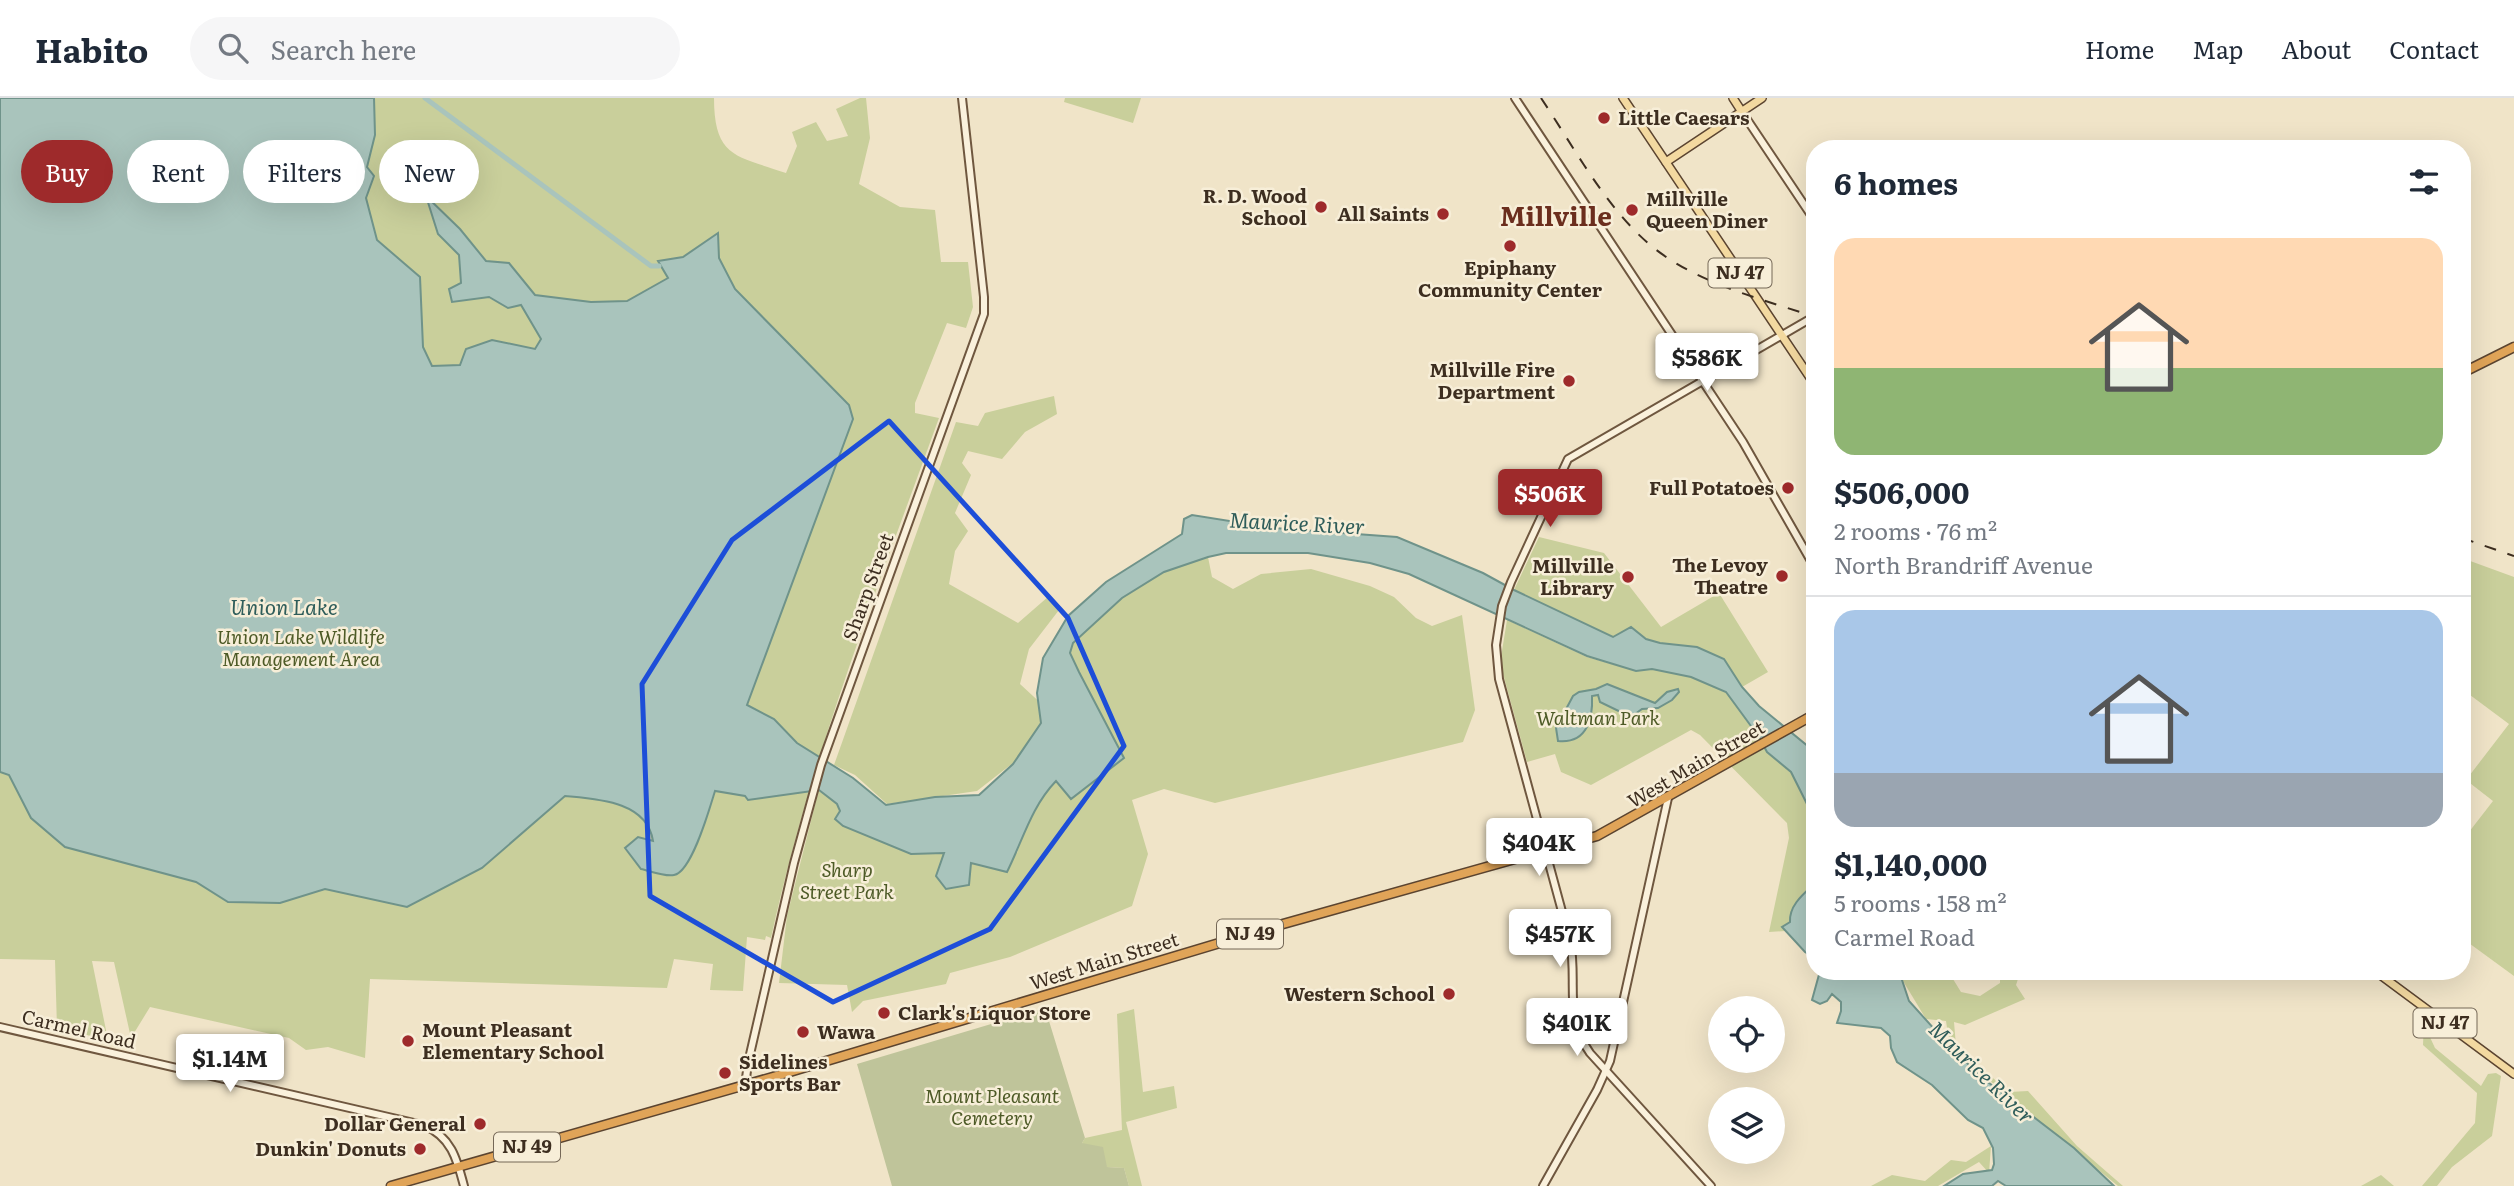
<!DOCTYPE html>
<meta charset="utf-8">
<style>
body{margin:0;font-family:Literata,serif;background:#f6f6f7;color:#1f2937;height:100vh;display:flex;flex-direction:column;font-size:26px;white-space:nowrap}
*{box-sizing:border-box;margin:0}
p{font-size:23px;color:#747a83}
.icon{flex:none;width:38px;height:38px;fill:none;stroke:currentColor;stroke-width:2;stroke-linecap:round;stroke-linejoin:round}
.map{position:relative;flex:1;overflow:hidden}
.side{position:absolute;left:1806px;top:42px;width:665px;height:840px;display:flex;flex-direction:column;background:#fff;border-radius:28px;box-shadow:0 7px 28px #0002}
.side>*{flex:none}
.guide{position:absolute;left:21px;top:42px;width:665px;height:63px;display:flex;gap:14px}
.controls{position:absolute;left:1708px;top:898px;display:grid;gap:14px}
.controls a{display:grid;place-items:center;width:77px;height:77px;border-radius:50%;background:#fff;box-shadow:0 7px 28px #0002;font-size:35px}
.price{position:absolute;translate:-50% -60px;padding:0 16px;border-radius:7px;background:#fff;color:#222;font-size:23px;line-height:46px;filter:drop-shadow(0 2px 4px #0008)}
.price::after{content:'';position:absolute;left:50%;top:42px;width:21px;height:16px;margin-left:-10px;background:inherit;clip-path:polygon(0 0,100% 0,50% 100%)}
.price.on{background:#9e2a2b;color:#fff}
ul{padding:0;list-style:none}
li{display:grid;align-content:center;gap:14px;height:371px;padding:0 28px}
li+li{border-top:2px solid #e0e1e3}
li span{display:grid;place-items:center;height:217px;border-radius:21px;color:#555}
li>.icon{margin-inline-start:auto}
span .icon{width:126px;height:126px;fill:#fffc;stroke-width:1}
li b{font-size:30px}
h2{display:flex;justify-content:space-between;align-items:center;height:84px;padding:0 28px;font-size:30px}
.tag{padding:0 24px;border-radius:32px;background:#fff;box-shadow:0 7px 28px #0002;font-size:24px;line-height:63px}
.tag.on{background:#9e2a2b;color:#fff}
header{display:flex;align-items:center;gap:42px;box-sizing:border-box;height:98px;padding:0 35px;background:#fff;border-bottom:2px solid #e0e1e3}
header strong{font-size:33px}
nav{display:flex;gap:38px;margin-inline-start:auto;font-size:24px}
.search{width:490px;height:63px;background:#f6f6f7;display:flex;align-items:center;gap:18px;box-sizing:border-box;padding:0 24px;border-radius:38px;color:#747a83;font-size:26px}
.map>svg:first-child{display:block}
</style>
<header>
<strong>Habito</strong>
<div class="search"><svg class="icon" aria-label="search" viewBox="0 0 24 24"><circle cx="10" cy="10" r="6"/><path d="M15 15l6 6"/></svg>Search here</div>
<nav><a>Home</a><a>Map</a><a>About</a><a>Contact</a></nav>
</header>
<div class="map">
<svg width="2514" height="1088" viewBox="0 0 2514 1088">
<rect width="100%" height="100%" fill="#f0e4c8"/>
<!-- green -->
<g fill="#c9cf9b" fill-rule="evenodd">
<path d="M0 0 375 37 374 0H714C714 60 737 58 786 75L797 48 792 34 816 24 827 43 848 38 836 11 860 0H866L870 40 859 86 900 109 935 112 941 164H968L973 209 966 230 947 225 915 305V315L939 320C877 491 810 661 771 840L766 838 765 842 747 839 743 893 710 892 713 866 674 861 667 890 370 881 365 960 328 949 306 952 289 940 150 909 131 940 114 864 92 863 108 942 57 930 55 862 0 861ZM427 99 460 131 486 163 509 165 535 197 591 204 627 203 667 182 625 206 521 207 508 210 461 185 459 157 438 136ZM366 103 377 142 390 154 362 134ZM414 174 420 180 423 249ZM492 242 535 252 446 284 433 268 460 267Z"/>
<path d="M1065 0H1141L1133 25 1064 4Z"/>
<path d="M1054 298 1057 316 1025 334 1002 361 968 353 962 365 971 377 955 415 968 433 955 453 949 486 1018 525 1049 498 1059 512 1029 551 1020 586 1046 610 1036 647 977 693 887 706 855 677 834 667 956 324 978 328 985 315Z"/>
<path d="M1539 439 1604 455 1661 529 1719 495 1768 574 1742 589 1724 561 1697 549 1660 545 1646 541 1631 529 1614 539 1514 492Z"/>
<path d="M1208 459 1212 479 1233 491 1261 476 1311 471 1370 488 1394 499 1416 520 1432 528 1462 517 1475 612 1463 644 1215 705 1164 691 1132 702 1148 756 1132 808 1010 859 950 875 946 886 863 903 852 914 847 887 779 885 787 818 819 691 837 706 843 728 911 756 945 755 971 765 1017 755 1026 728 1043 697 1056 682 1079 574 1070 555 1073 545 1122 500 1164 474Z"/>
<path d="M2462 460 2514 479V878L2462 840V743L2493 703 2466 682 2509 626 2462 591Z"/>
<path d="M1507 522 1587 559 1636 573 1652 571 1691 579 1726 594 1759 639 1791 674 1814 720 1815 831 1769 834 1789 740 1787 725 1700 637 1691 632 1591 687 1561 674 1555 656 1527 664 1502 572 1501 559Z"/>
<path d="M1897 873H1948L1961 894 1980 898 2000 885V873H2018L2020 875 2016 887 2025 901 1965 927 1954 924 1956 948 2009 994 2028 993 2077 1048 2123 1088H2118L1950 950 1946 923 1926 921Z"/>
<path d="M1134 911 1143 994 1174 988 1177 1010 1126 1024 1142 1088H1129L1124 1070 1107 1069 1082 1045 1085 1040 1122 1032 1117 916Z"/>
<path d="M2424 921 2431 927 2428 935 2435 950 2481 988 2488 976 2496 975 2501 978 2492 1038 2452 1069 2437 1088H2422L2475 1025 2477 995 2423 947Z"/>
<path d="M1991 1048 1989 1075 1979 1064 1938 1088H1871L1892 1077 1925 1083 1951 1062 1966 1064Z"/>
<path d="M2381 1077 2394 1088H2361Z"/>
</g>
<!-- cemetery -->
<path fill="#bfc49a" d="M1045 910 1085 1040 1082 1045 1103 1049 1107 1069 1124 1070 1129 1088H892L857 966Z"/>
<!-- water -->
<g fill="#a9c4bc" stroke="#6f938a" stroke-width="2">
<path d="M0 0H374L375 37 367 69 374 78 366 100 377 142 420 179 423 249 432 268 460 267 466 251 492 242 535 251 541 241 521 207 508 210 489 199 452 204 449 191 461 185 459 157 438 136 426 98 460 131 486 163 509 165 535 197 591 204 627 203 668 180 658 163 683 159 718 135 719 160 735 191 849 307 853 321 747 607 774 621 797 645 853 680 886 707 935 699 979 697 1013 666 1041 625 1037 595 1043 560 1068 518 1106 484 1182 436 1184 421 1192 417 1274 430 1397 439 1483 475 1514 492 1613 539 1631 529 1646 541 1660 545 1697 549 1724 561 1742 589 1759 608 1815 654V722L1791 674 1767 654 1759 639 1726 594 1691 579 1652 571 1636 573 1587 558 1409 476 1370 465 1308 455H1226L1208 459 1164 474 1122 500 1073 545 1070 555 1079 574 1124 660 1071 701 1056 683C1031 709 1023 742 1007 774L971 765 969 787 946 791 936 778 944 755 911 756 843 728 835 721 840 713 837 706 819 692 748 702 745 698 715 693C710 709 692 774 674 777 665 779 650 773 641 771L625 750 638 739 653 743C647 703 597 701 565 698L482 770 407 809 325 791 280 805 228 804 196 784 65 749 31 720 9 677 0 674Z"/>
<path d="M1607 586 1655 605 1667 594 1678 591 1679 594 1672 602 1658 610 1642 611 1631 619 1600 604 1598 597 1592 598C1593 619 1588 646 1558 643L1556 630 1573 598 1579 594 1596 591Z"/>
<path d="M1811 789 1815 791V860L1805 854 1782 829 1790 824C1789 809 1801 798 1811 789Z"/>
<path d="M1820 873H1899L1909 903 1945 943 1980 978 2074 1050 2114 1088H2006L1998 1083 1992 1088H1944L1963 1076 1992 1072 1994 1066 1993 1050 1983 1030 1968 1022 1932 987 1897 964 1891 950 1890 938 1881 930 1837 925 1841 913V904L1832 896 1827 903 1820 906 1812 902Z"/>
</g>
<g fill="none" stroke-linecap="round" stroke-linejoin="round">
<!-- canal -->
<path stroke="#a9c4bc" stroke-width="5" d="M425 0 651 168H659"/>
<!-- secondary casing -->
<g stroke="#6f573f" stroke-width="10">
<g id="secondary">
<path d="M1515 0 1743 344 1815 470"/>
<path d="M1742 14 1815 123"/>
<path d="M0 929 423 1027C451 1038 457 1061 464 1088"/>
<path d="M745 988 748 965 794 765 821 667 984 216V199L962 0"/>
<path d="M1543 1088 1597 992 1610 963 1668 700"/>
<path d="M1711 1088 1590 955C1563 918 1578 884 1570 843L1499 581 1496 547 1502 508 1511 484 1568 361 1815 218"/>
</g>
</g>
<!-- primary casing -->
<g stroke="#5b4430" stroke-width="10">
<g id="primary">
<path d="M1623 0 1815 287"/>
<path d="M1733 0 1742 14"/>
<path d="M1666 64 1762 0"/>
<path d="M2375 873 2514 976"/>
</g>
</g>
<!-- highway casing -->
<g stroke="#5b4430" stroke-width="11">
<g id="highway">
<path d="M2462 275 2514 249"/>
<path d="M391 1088 773 979 1283 826 1597 738 1815 616"/>
</g>
</g>
<!-- secondary -->
<use href="#secondary" stroke="#faf1dc" stroke-width="6"/>
<!-- primary -->
<use href="#primary" stroke="#f3d9a0" stroke-width="7"/>
<!-- highway -->
<use href="#highway" stroke="#e0a458" stroke-width="8"/>
<!-- rail -->
<g stroke="#3d2e20" stroke-width="2" stroke-dasharray="12 12" stroke-linecap="butt">
<path d="M1541 0C1574 49 1604 107 1649 146 1695 185 1759 200 1815 219"/>
<path d="M2462 440 2514 458"/>
</g>
</g>
<!-- marked area -->
<path fill="none" stroke="#1d4ed8" stroke-width="5" stroke-linejoin="round" d="M889 323 1068 520 1124 648 990 831 833 904 650 798 642 586 732 442Z"/>
<!-- markers -->
<g fill="#9e2a2b" stroke="#f7eed8" stroke-width="2.5">
<circle cx="1604" cy="20" r="7"/>
<circle cx="1321" cy="109" r="7"/>
<circle cx="1632" cy="112" r="7"/>
<circle cx="1443" cy="116" r="7"/>
<circle cx="1510" cy="148" r="7"/>
<circle cx="1569" cy="283" r="7"/>
<circle cx="1788" cy="390" r="7"/>
<circle cx="1782" cy="478" r="7"/>
<circle cx="1628" cy="479" r="7"/>
<circle cx="1449" cy="896" r="7"/>
<circle cx="884" cy="915" r="7"/>
<circle cx="803" cy="934" r="7"/>
<circle cx="408" cy="943" r="7"/>
<circle cx="725" cy="975" r="7"/>
<circle cx="480" cy="1026" r="7"/>
<circle cx="420" cy="1051" r="7"/>
</g>
<g text-anchor="middle" stroke-width="5" stroke-linejoin="round" paint-order="stroke">
<!-- shield labels -->
<g fill="#f7eed8" stroke="#756857" stroke-width="2">
<rect x="1708.5" y="160.5" width="63" height="29" rx="5"/>
<rect x="1217" y="821.5" width="66" height="29" rx="5"/>
<rect x="2413.5" y="910.5" width="63" height="29" rx="5"/>
<rect x="494" y="1034.5" width="66" height="29" rx="5"/>
</g>
<g font-size="18" font-weight="bold" fill="#3d2e20">
<text x="1740" y="181">NJ 47</text>
<text x="1250" y="842">NJ 49</text>
<text x="2445" y="931">NJ 47</text>
<text x="527" y="1055">NJ 49</text>
</g>
<!-- poi labels -->
<g font-size="19" font-weight="bold" fill="#3d2e20" stroke="#f7eed8" text-anchor="end">
<text x="1618" y="27" text-anchor="start">Little Caesars</text>
<text x="1307" y="105">R. D. Wood<tspan x="1307" dy="22">School</tspan></text>
<text x="1646" y="108" text-anchor="start">Millville<tspan x="1646" dy="22">Queen Diner</tspan></text>
<text x="1429" y="123">All Saints</text>
<text x="1510" y="177" text-anchor="middle">Epiphany<tspan x="1510" dy="22">Community Center</tspan></text>
<text x="1555" y="279">Millville Fire<tspan x="1555" dy="22">Department</tspan></text>
<text x="1774" y="397">Full Potatoes</text>
<text x="1768" y="474">The Levoy<tspan x="1768" dy="22">Theatre</tspan></text>
<text x="1614" y="475">Millville<tspan x="1614" dy="22">Library</tspan></text>
<text x="1435" y="903">Western School</text>
<text x="898" y="922" text-anchor="start">Clark's Liquor Store</text>
<text x="422" y="939" text-anchor="start">Mount Pleasant<tspan x="422" dy="22">Elementary School</tspan></text>
<text x="817" y="941" text-anchor="start">Wawa</text>
<text x="739" y="971" text-anchor="start">Sidelines<tspan x="739" dy="22">Sports Bar</tspan></text>
<text x="466" y="1033">Dollar General</text>
<text x="406" y="1058">Dunkin' Donuts</text>
</g>
<!-- street labels -->
<g font-size="19" fill="#3d2e20" stroke="#f7eed8">
<text transform="translate(868 489) rotate(-70)" y="7">Sharp Street</text>
<text transform="translate(1696 666) rotate(-30)" y="7">West Main Street</text>
<text transform="translate(1104 863) rotate(-17)" y="7">West Main Street</text>
<text transform="translate(79 931) rotate(13)" y="7">Carmel Road</text>
</g>
<!-- park labels -->
<g font-size="19" font-style="italic" fill="#4d5a26" stroke="#f7eed8">
<text x="301" y="546">Union Lake Wildlife<tspan x="301" dy="22">Management Area</tspan></text>
<text x="1598" y="627">Waltman Park</text>
<text x="847" y="779">Sharp<tspan x="847" dy="22">Street Park</tspan></text>
<text x="992" y="1005">Mount Pleasant<tspan x="992" dy="22">Cemetery</tspan></text>
</g>
<!-- water labels -->
<g font-size="21" font-style="italic" fill="#2f5d5a" stroke="#f7eed8">
<text transform="translate(1297 426) rotate(3)" y="7">Maurice River</text>
<text x="284" y="517">Union Lake</text>
<text transform="translate(1981 975) rotate(44)" y="7">Maurice River</text>
</g>
<!-- district labels -->
<g font-size="26" font-weight="bold" fill="#6b2e1e" stroke="#f7eed8">
<text x="1556" y="128">Millville</text>
</g>
</g>
</svg>
<div class="controls">
<a><svg class="icon" aria-label="locate" viewBox="0 0 24 24"><circle cx="12" cy="12" r="6"/><path d="M12 2v4M12 18v4M2 12h4M18 12h4"/></svg></a>
<a><svg class="icon" aria-label="layers" viewBox="0 0 24 24"><path d="M12 4l9 5-9 5-9-5zM3 14l9 5 9-5"/></svg></a>
</div>
<b class="price" style="left:1707px;top:295px">$586K</b>
<b class="price on" style="left:1550px;top:431px">$506K</b>
<b class="price" style="left:1539px;top:780px">$404K</b>
<b class="price" style="left:1560px;top:871px">$457K</b>
<b class="price" style="left:1577px;top:960px">$401K</b>
<b class="price" style="left:230px;top:996px">$1.14M</b>
<div class="guide">
<a class="tag on">Buy</a>
<a class="tag">Rent</a>
<a class="tag">Filters</a>
<a class="tag">New</a>
</div>
<section class="side">
<h2>6 homes<svg class="icon" aria-label="filters" viewBox="0 0 24 24"><path d="M4 7h16M4 17h16"/><circle cx="9" cy="7" r="2"/><circle cx="15" cy="17" r="2"/></svg></h2>
<ul>
<li><span style="background:linear-gradient(#ffd9b3 60%,#8fb573 0)"><svg class="icon" aria-label="home" viewBox="0 0 24 24"><path d="M3 11l9-7 9 7M6 9v11h12V9"/></svg></span><div><b>$506,000</b><p>2 rooms · 76 m²</p><p>North Brandriff Avenue</p></div></li>
<li><span style="background:linear-gradient(#a9c7e8 75%,#9aa5b1 0)"><svg class="icon" aria-label="home" viewBox="0 0 24 24"><path d="M3 11l9-7 9 7M6 9v11h12V9"/></svg></span><div><b>$1,140,000</b><p>5 rooms · 158 m²</p><p>Carmel Road</p></div></li>
</ul>
</section>
</div>
